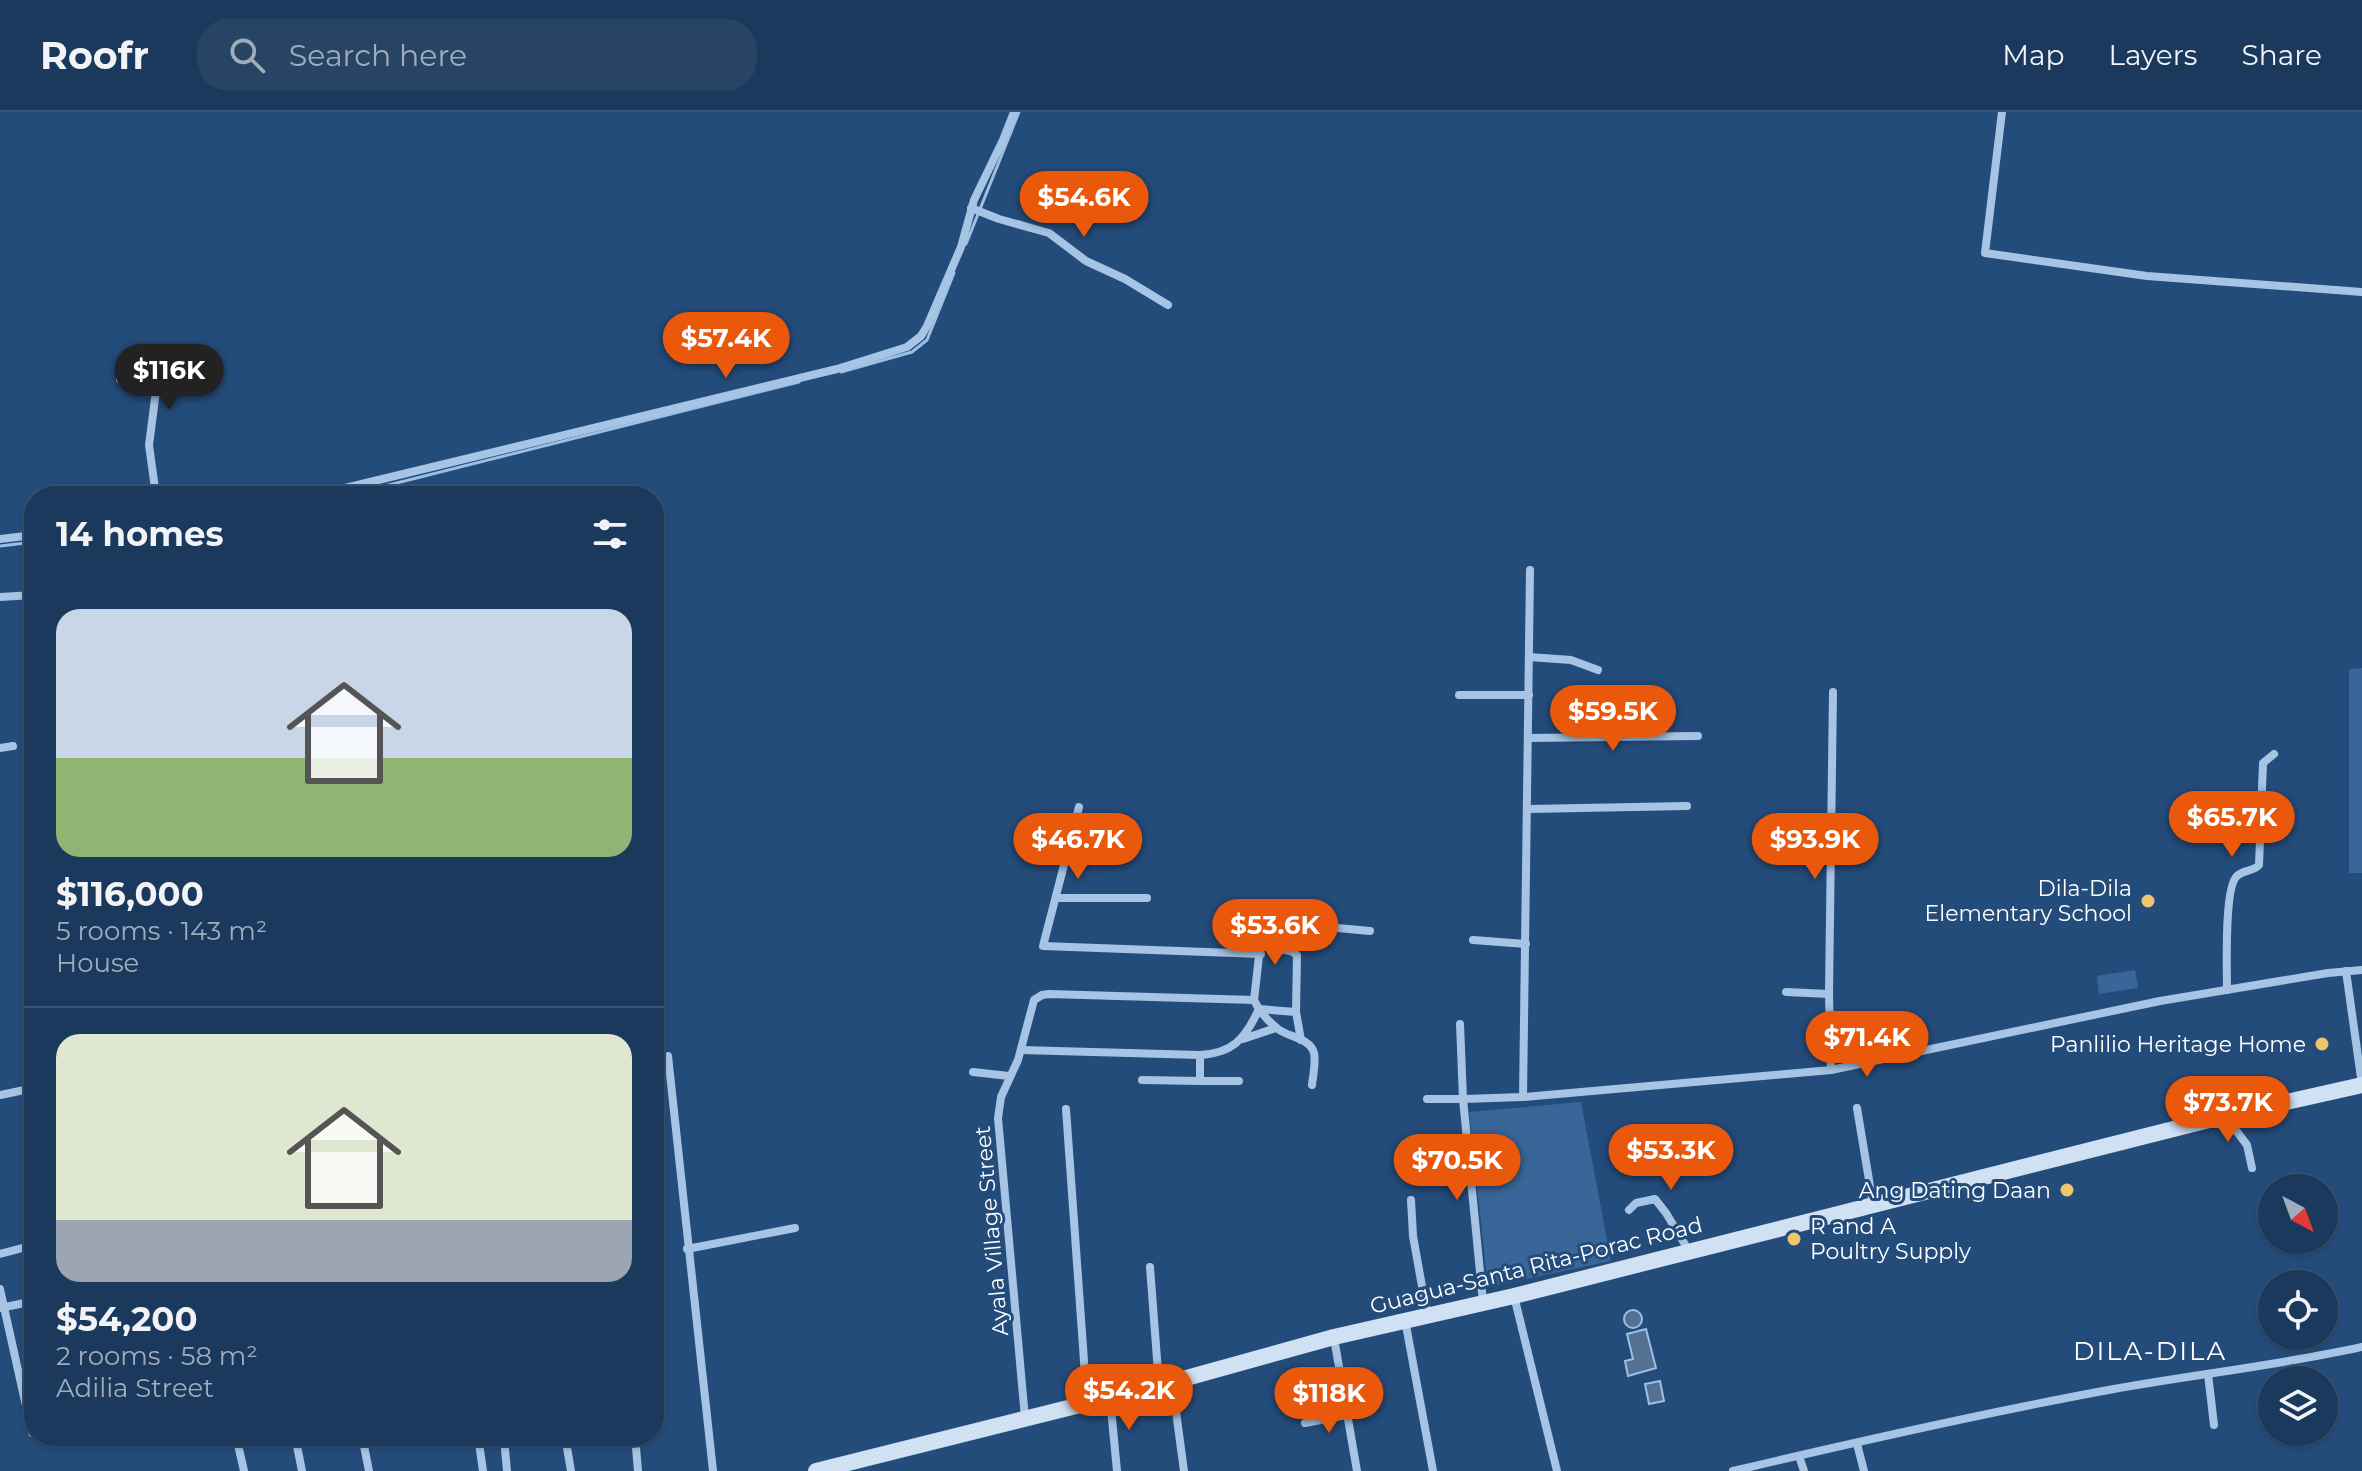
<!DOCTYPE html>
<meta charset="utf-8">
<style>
body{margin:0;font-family:Montserrat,sans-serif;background:#284465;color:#f1f3f6;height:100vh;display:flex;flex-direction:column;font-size:30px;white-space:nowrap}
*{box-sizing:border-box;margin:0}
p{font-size:26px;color:#a0acbb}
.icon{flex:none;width:44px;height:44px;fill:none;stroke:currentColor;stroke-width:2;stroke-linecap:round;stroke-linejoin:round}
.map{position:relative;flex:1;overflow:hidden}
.side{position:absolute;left:24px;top:374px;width:640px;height:960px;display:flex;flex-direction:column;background:#1b395c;border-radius:32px;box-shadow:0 2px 6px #0004,0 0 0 2px #395372}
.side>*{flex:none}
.needle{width:52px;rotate:139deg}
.controls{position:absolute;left:2258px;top:1062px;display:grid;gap:16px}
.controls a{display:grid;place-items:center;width:80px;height:80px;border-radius:50%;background:#1b395c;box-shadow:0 2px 6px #0004,0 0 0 2px #395372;font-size:40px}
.price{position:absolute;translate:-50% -68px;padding:0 18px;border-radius:28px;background:#ea580c;color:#fff;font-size:26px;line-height:52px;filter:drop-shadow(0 2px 4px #0008)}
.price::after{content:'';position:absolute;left:50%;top:48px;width:24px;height:18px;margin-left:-12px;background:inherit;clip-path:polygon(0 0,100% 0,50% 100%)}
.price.current{background:#222;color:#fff}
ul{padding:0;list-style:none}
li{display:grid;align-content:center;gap:16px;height:424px;padding:0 32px}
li+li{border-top:2px solid #395372}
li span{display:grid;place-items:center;height:248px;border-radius:24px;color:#555}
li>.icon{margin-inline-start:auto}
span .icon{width:144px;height:144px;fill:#fffc;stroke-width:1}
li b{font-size:34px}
h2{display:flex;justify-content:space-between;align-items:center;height:96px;padding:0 32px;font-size:34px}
header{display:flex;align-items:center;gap:48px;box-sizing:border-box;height:112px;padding:0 40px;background:#1b395c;border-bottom:2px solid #395372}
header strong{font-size:38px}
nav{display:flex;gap:44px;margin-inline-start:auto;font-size:28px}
.search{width:560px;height:72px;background:#284465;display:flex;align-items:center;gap:20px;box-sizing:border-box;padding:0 28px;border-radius:32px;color:#a0acbb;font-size:30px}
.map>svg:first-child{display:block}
</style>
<header>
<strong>Roofr</strong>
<div class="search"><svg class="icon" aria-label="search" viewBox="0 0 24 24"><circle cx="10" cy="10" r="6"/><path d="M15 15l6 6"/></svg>Search here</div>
<nav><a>Map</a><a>Layers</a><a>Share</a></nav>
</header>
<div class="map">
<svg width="2362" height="1359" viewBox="0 0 2362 1359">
<rect width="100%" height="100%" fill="#244c7b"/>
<!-- green -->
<g fill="#386698">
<path d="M2362 556V761H2349V557Z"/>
<path d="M2135 858 2138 876 2099 882 2097 864Z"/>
<path d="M1581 990 1611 1149 1488 1175 1469 1000Z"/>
</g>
<!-- water -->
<g fill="#547193" stroke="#9cbfe5" stroke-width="2">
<circle cx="1633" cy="1207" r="9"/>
<path d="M1646 1217 1656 1256 1628 1264 1625 1249 1633 1247 1627 1222Z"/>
<path d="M1660 1269 1664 1289 1649 1292 1645 1272Z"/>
</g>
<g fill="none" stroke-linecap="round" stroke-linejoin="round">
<!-- stream -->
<g stroke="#9cbfe5" stroke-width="3">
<path d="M966 132 1019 0"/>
<path d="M841 260 912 240 927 228 954 161"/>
<path d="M345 384 799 270"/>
<path d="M0 434 34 430"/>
</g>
<!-- street -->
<g stroke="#a7c4e4" stroke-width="8">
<path d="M2002 0 1985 141 2147 164 2362 180"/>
<path d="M971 96 999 107 1049 121 1086 149 1125 167 1168 193"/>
<path d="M120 267 152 274 156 279 149 333 156 384"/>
<path d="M312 384 837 257 907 235 921 224 927 214 961 135 974 88 1003 28 1014 0"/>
<path d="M0 427 34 423"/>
<path d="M0 485 34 483"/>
<path d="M1529 545 1571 548 1598 558"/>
<path d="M1459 583H1529"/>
<path d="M1528 626 1698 624"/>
<path d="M0 636 13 634"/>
<path d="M1079 695 1043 834 1261 842"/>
<path d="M1528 697 1687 694"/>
<path d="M1057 786H1147"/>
<path d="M1473 828 1526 832"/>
<path d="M1261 834 1291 839 1297 843 1296 900 1301 928"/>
<path d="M2346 859 2362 973"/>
<path d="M2227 878C2227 858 2224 775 2237 764 2244 757 2253 760 2259 753L2263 651 2274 642"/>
<path d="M1786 880 1829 882"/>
<path d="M1254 888 1263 809 1370 819"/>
<path d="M1460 912 1463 987 1523 985 1831 958 2160 889 2328 861 2362 858"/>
<path d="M1243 927 1276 916"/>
<path d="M1021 938 1200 943"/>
<path d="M668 944 713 1359"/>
<path d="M1831 958 1829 882 1833 580"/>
<path d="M973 960 1009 964"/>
<path d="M1142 968 1200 969"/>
<path d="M1239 969H1200V943C1233 941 1245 927 1259 897L1296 900"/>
<path d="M0 983 34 976"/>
<path d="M1523 985 1530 458"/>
<path d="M1427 987H1463L1483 1190"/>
<path d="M1857 996 1873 1092"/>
<path d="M1066 997 1087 1291"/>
<path d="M2229 1003 2235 1017 2247 1033 2252 1056"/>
<path d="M1411 1088 1413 1124 1427 1202"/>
<path d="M1629 1098 1636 1091 1655 1087 1666 1101 1689 1139"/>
<path d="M687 1137 795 1116"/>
<path d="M0 1142 34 1133"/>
<path d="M1150 1155 1159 1273"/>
<path d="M0 1177 32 1321"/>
<path d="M1514 1184 1557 1359"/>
<path d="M0 1196 34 1189"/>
<path d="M1405 1208 1433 1359"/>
<path d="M1334 1226 1357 1359"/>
<path d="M2208 1262 2214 1313"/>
<path d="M1172 1270 1184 1359"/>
<path d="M1110 1286 1117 1359"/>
<path d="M1025 1306 998 1006 1001 985 1018 948 1034 888 1042 883 1049 882 1254 888C1259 899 1268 909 1278 917 1288 925 1310 926 1314 941 1316 950 1313 964 1312 973"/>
<path d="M1305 1311 1347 1303"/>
<path d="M236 1324 244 1359"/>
<path d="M295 1324 302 1359"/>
<path d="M362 1324 369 1359"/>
<path d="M478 1324 483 1359"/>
<path d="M565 1324 571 1359"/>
<path d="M635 1324 638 1359"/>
<path d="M1857 1332 1864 1359"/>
<path d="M505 1337 507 1359"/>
<path d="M1799 1344 1804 1359"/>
<path d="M1733 1359C1856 1330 1979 1302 2103 1279 2189 1263 2276 1254 2362 1235"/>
</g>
<!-- secondary -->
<path stroke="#d1e1f4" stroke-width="16" d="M816 1359 1172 1270 1334 1225 1514 1184 2229 1003 2362 973"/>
</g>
<!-- markers -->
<g fill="#efc66b" stroke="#244c7b" stroke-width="3">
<circle cx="2148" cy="789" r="8"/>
<circle cx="2322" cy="932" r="8"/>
<circle cx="2067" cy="1078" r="8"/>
<circle cx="1794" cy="1127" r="8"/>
</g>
<g text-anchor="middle" stroke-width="6" stroke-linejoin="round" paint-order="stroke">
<!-- poi labels -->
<g font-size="22" fill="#fff" stroke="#244c7b" text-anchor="end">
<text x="2132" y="784">Dila-Dila<tspan x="2132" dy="25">Elementary School</tspan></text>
<text x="2306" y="940">Panlilio Heritage Home</text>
<text x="2051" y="1086">Ang Dating Daan</text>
<text x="1810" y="1122" text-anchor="start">R and A<tspan x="1810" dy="25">Poultry Supply</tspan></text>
</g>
<!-- street labels -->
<g font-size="22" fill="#fff" stroke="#244c7b">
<text transform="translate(991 1119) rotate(-95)" y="8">Ayala Village Street</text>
<text transform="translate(1536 1153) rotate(-14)" y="8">Guagua-Santa Rita-Porac Road</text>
</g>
<!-- quarter labels -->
<g font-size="26" letter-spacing="2" fill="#fff" stroke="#244c7b">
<text x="2150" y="1248">DILA-DILA</text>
</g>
</g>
</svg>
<div class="controls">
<a><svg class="needle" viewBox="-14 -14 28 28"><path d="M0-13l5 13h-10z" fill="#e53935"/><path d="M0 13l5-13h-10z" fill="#a0acbb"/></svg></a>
<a><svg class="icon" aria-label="locate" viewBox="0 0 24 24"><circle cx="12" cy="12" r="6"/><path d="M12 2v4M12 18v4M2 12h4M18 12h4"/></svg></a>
<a><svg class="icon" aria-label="layers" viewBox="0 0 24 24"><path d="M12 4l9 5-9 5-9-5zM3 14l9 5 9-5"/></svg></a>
</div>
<b class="price" style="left:1084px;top:127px">$54.6K</b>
<b class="price" style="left:726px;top:268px">$57.4K</b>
<b class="price current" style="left:169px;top:300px">$116K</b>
<b class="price" style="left:1613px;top:641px">$59.5K</b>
<b class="price" style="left:2232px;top:747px">$65.7K</b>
<b class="price" style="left:1078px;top:769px">$46.7K</b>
<b class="price" style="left:1815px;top:769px">$93.9K</b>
<b class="price" style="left:1275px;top:855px">$53.6K</b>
<b class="price" style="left:1867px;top:967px">$71.4K</b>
<b class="price" style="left:2228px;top:1032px">$73.7K</b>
<b class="price" style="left:1671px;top:1080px">$53.3K</b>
<b class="price" style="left:1457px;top:1090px">$70.5K</b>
<b class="price" style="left:1129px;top:1320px">$54.2K</b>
<b class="price" style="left:1329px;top:1323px">$118K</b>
<section class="side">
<h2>14 homes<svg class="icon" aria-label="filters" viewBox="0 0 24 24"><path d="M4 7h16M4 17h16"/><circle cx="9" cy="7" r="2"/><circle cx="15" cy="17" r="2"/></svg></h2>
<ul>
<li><span style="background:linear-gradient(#c9d6e8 60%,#8fb573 0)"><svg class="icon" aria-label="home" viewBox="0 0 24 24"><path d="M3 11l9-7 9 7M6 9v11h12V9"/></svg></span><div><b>$116,000</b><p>5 rooms · 143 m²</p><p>House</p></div></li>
<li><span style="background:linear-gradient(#dfe7d0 75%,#9aa5b1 0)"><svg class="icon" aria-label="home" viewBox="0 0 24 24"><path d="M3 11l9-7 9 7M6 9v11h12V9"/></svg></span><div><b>$54,200</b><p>2 rooms · 58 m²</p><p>Adilia Street</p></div></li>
</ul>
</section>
</div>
